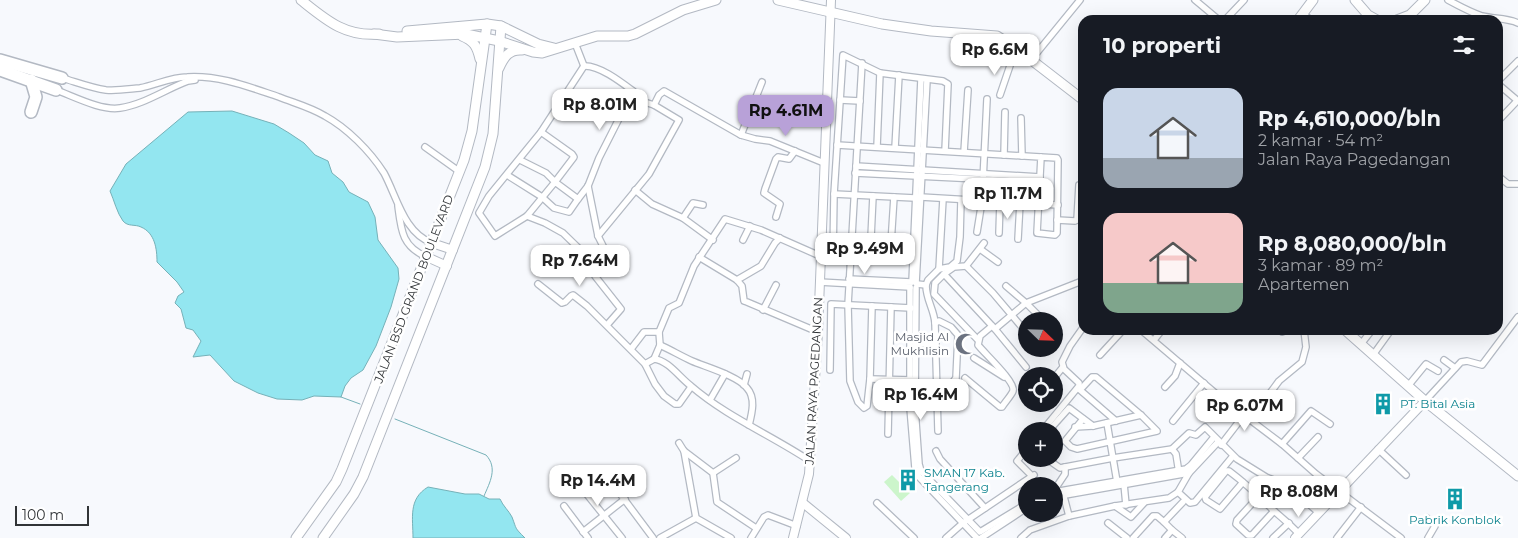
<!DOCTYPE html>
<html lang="id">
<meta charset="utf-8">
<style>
body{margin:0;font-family:Montserrat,sans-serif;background:#20242c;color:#f1f3f6;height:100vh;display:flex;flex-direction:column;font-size:19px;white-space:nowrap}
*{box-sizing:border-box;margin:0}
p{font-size:16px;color:#9ea1a6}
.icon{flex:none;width:28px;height:28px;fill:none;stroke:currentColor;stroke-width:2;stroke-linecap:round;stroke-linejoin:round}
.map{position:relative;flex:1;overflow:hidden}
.side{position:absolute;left:1078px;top:15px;width:425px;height:320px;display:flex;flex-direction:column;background:#171b24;border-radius:15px;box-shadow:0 5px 20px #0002}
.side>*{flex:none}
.needle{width:32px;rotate:113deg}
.tools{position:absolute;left:1018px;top:312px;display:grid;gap:10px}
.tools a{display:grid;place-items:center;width:45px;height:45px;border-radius:50%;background:#171b24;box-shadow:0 5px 20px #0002;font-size:25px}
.scale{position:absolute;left:15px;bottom:12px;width:74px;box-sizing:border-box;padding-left:5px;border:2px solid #313437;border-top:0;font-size:14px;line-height:18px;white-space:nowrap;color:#313437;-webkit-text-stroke:4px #fff;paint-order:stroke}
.price{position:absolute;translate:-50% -42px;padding:0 11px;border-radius:10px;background:#fff;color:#222;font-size:16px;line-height:32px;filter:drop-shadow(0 1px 2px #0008)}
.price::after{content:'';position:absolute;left:50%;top:30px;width:15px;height:11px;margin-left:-8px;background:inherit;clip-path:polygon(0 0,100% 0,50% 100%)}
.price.active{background:#b8a1d8;color:#111}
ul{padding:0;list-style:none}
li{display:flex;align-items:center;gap:15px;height:125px;padding:0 25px}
li span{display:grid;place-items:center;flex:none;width:140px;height:100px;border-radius:15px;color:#555}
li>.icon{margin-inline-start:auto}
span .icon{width:60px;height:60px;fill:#fffc;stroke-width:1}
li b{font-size:21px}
h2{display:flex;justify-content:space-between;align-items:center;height:60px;padding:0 25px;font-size:21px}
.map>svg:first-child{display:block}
</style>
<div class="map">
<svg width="1518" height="538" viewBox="0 0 1518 538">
<rect width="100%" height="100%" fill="#f7f9fd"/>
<!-- green -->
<path fill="#ccf5cb" d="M892 475 910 493 901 501 884 482Z"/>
<!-- water -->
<g fill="#93e6f0" stroke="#76b1b8">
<path d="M232 111 274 124 289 133 304 143 315 155 328 161 332 173 343 182 349 192 368 202 375 217 378 240 398 268 399 279 391 307 376 346 363 370 351 378 345 386 341 397 314 396 302 400 277 399 258 393 234 381 210 355 193 357 201 341 193 330 186 328 181 309 175 303 178 296 184 292 177 282 157 262C157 249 155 233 141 227 135 224 128 227 123 221 117 213 114 200 110 191L126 164 188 112Z"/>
<path d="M428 487 465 494H479L489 499H500C503 506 509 511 512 517 517 530 514 527 525 538H413C413 518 408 499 428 487Z"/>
</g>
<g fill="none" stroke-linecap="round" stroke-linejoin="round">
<!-- stream -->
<g stroke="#76b1b8" stroke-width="1">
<path d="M341 397 360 404"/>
<path d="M395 419 486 455C498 468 490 482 484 496"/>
</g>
<!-- minor casing -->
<g stroke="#b3b9c3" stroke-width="8">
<g id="minor">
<path d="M1195 0 1219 20"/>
<path d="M1448 0C1459 6 1470 12 1482 16 1494 19 1507 18 1518 23"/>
<path d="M1303 14 1311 20"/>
<path d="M1225 20 1244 0"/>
<path d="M575 43 584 66"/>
<path d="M1031 60 1080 0"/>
<path d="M862 63 848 305 850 381 858 402 864 408 867 406 870 379 872 306"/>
<path d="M584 66 541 132 489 196 479 213 495 236 527 216 555 182 578 199 588 186 599 158 633 91"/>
<path d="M584 66C599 65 621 82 633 91L635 97 638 100 654 105 679 120 649 174 598 236"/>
<path d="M62 78C76 82 91 88 106 90 117 91 129 89 140 88 156 85 171 77 187 77 220 75 249 87 279 97 294 103 310 107 325 116 347 128 370 151 384 173 397 197 404 233 432 243"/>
<path d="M1498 81 1518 61"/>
<path d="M1498 84 1518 101"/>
<path d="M56 90C73 96 101 111 120 108 143 105 166 89 188 81L195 80"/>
<path d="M1000 95 1016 48"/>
<path d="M840 100 860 101"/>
<path d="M654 105 659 95 664 91 741 135 755 139 770 141 824 163"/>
<path d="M1021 118 1022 156"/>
<path d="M1498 121 1517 101"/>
<path d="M741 135 762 82"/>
<path d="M837 145 1057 158 1058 160 1057 233 1055 235 1037 233 1041 157"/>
<path d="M425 147 460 172"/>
<path d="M877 147 880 73"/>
<path d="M895 148 899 75"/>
<path d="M964 152 968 90"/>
<path d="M1004 155 1005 112"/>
<path d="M520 160 546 173 555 182 574 157 572 154 541 132"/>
<path d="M856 166 1040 177"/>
<path d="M855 173 1039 182"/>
<path d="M507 175 542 197 554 208 569 212 578 199"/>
<path d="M1498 176 1508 184H1518"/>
<path d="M588 186 598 236 606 252C604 261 596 266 595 276L621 309 607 325"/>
<path d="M635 190 652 204 683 218 713 240"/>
<path d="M834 194 915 198"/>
<path d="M921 197 1058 205"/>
<path d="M398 206C401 230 402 247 427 257"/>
<path d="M527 216 545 223 563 233 598 267"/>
<path d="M776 217 780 204 764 193 765 189 776 159 778 157 789 159 795 151"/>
<path d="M683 218 693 203 703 205"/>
<path d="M1057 220 1075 221 1077 220 1079 185"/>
<path d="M977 232 982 201 987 99"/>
<path d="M999 233 1000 202"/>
<path d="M1018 239 1020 203"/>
<path d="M743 240 750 226"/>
<path d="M984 243 966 266 954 267 944 274 995 329 1026 367"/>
<path d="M980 249 998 262"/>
<path d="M699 257 737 280 742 286 744 301 747 302 818 332"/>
<path d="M870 258 873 196"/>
<path d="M890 259 894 197"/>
<path d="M912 260 833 256 834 194 843 55 880 73 943 81 948 84 945 151"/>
<path d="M966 266 993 293 1026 332"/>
<path d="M939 269 950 267 957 261 960 237 961 200"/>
<path d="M944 274 935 283 934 294 978 340"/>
<path d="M849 279 911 282"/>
<path d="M737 280 761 266 775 243 780 238"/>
<path d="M819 282 910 287"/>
<path d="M912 282 921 79"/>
<path d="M916 283 927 80"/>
<path d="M538 284 562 303 565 302 571 296 573 295 587 306 645 364 655 384 664 396 675 404H679L691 387"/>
<path d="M917 284 926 285 928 280 939 269 943 199"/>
<path d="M926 285C926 300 934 309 935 323"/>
<path d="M1006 286 1026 303 1044 321"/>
<path d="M910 288V408L915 468 919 477 977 538"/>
<path d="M916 288 915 408 919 464 921 471 980 532 1026 504"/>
<path d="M763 310 776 285"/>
<path d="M995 329 1026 303 1082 281"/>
<path d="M1141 330 1220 397 1282 444 1316 474 1401 538"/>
<path d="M1280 330 1282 332 1287 330"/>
<path d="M1154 340 1162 330"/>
<path d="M915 344H936"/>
<path d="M1361 344 1372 330"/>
<path d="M660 345C671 350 681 356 692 361 706 367 738 376 747 388 756 398 752 413 749 425"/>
<path d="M631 349 644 332H659"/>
<path d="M1040 349 1041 350"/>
<path d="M1100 355 1123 330"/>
<path d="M1373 355 1391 330"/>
<path d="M974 358 1004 377"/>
<path d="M654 359C668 360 680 378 691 386 727 417 771 435 810 461"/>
<path d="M1444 360 1455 368"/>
<path d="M645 364 654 359 660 345 659 332 669 308 679 303 694 266 725 219 761 230 820 256"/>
<path d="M830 370 831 304 911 308"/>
<path d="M965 378 1000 407H1002C1005 402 1011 396 1013 391 1016 382 984 353 978 345L980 336 992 326"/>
<path d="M1054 378 1063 367"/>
<path d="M870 379 913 380"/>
<path d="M744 385 747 374"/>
<path d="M1408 386 1426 364 1438 371"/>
<path d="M938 387 950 386 956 378 958 335 951 327 939 321 935 323 938 431"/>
<path d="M1165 387 1175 376 1180 363"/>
<path d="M710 400 725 374"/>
<path d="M1425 401 1461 362 1467 361 1482 365 1518 317"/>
<path d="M915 408 937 406"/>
<path d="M1083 419 1065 441 1071 447 1077 449 1157 431 1141 415 1096 377H1092L1080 390 1116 421"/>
<path d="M1250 420 1279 381 1302 362 1306 347 1304 330"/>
<path d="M1173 421 1204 383"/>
<path d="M1107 423 1117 482"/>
<path d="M1052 427 1069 408 1093 426"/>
<path d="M1075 427 1093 426 1141 415"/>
<path d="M1042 431 1079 386V383L1064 369 1062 362 1070 346 1082 329"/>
<path d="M888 434 891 307"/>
<path d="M679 443 684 451 713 473 717 502 756 528"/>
<path d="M1282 444 1311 411 1330 424"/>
<path d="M1221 445 1244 415"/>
<path d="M1172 449 1176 454 1179 473"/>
<path d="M1378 449 1406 475"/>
<path d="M1026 450 1017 461 1032 476"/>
<path d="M684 451 696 518 731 538"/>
<path d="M936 451 940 459 985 508"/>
<path d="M1298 458 1318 437"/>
<path d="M1047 459 1060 468 1113 458 1172 449 1189 433 1196 435 1205 427 1237 459 1266 477 1288 486 1318 512"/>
<path d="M604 472 653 538"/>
<path d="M713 473 736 458"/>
<path d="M577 482 622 538"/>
<path d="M1243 482 1220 509 1206 500 1205 497 1226 471H1229C1245 483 1259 496 1273 510 1282 518 1291 525 1299 534"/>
<path d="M1124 484 1126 505"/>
<path d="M1054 492 1186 469 1191 465 1214 437"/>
<path d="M1058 492 1057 486 1065 474V467"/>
<path d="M1178 492 1190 503 1195 502 1233 456"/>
<path d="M1063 493 1069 516"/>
<path d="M1259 496 1237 520 1236 524 1248 535H1252L1274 511"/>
<path d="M1054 497 1189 473 1218 442"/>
<path d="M877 503 914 538"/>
<path d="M564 506 588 538"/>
<path d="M1115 506 1131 517 1144 503"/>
<path d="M1427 518 1435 526 1428 538"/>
<path d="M1108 523 1127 538"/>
<path d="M1172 530 1182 538"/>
<path d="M583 532 625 499"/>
<path d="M660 538 696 518"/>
<path d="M751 538 764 517 768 515 797 526"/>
<path d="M946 538 963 523 1034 475"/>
<path d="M981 538 1022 511"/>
<path d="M1021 538 1030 530 1069 516 1115 506 1169 498 1178 492 1189 473 1188 468"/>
<path d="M1133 538 1153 516H1157L1164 522"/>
<path d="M1165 538 1172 530 1164 522 1183 502"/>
<path d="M1273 538 1289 523"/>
<path d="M1337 538 1361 507"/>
</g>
</g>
<!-- tertiary casing -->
<g stroke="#b3b9c3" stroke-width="10">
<g id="tertiary">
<path d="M432 243 453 250"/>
<path d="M427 257 447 266"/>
<path d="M803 503 846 538"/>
<path d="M793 538 809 474 818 332 831 0"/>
<path d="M1295 538 1425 401"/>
</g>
</g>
<!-- secondary casing -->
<g stroke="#b3b9c3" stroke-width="11">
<g id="secondary">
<path d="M301 0C326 20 345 37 379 34"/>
<path d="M778 0 882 24 931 31 997 36 1016 48 1082 99"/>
<path d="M407 31 487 24 501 26 538 44 554 48"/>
<path d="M374 34 397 37 466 34 499 41 533 52 542 53 597 36H628L635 34 683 10 716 0"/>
<path d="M462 36C474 41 477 46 480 59"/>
<path d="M499 68C504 57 509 49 522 50"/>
<path d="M296 538 336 482 342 469 464 160 472 131 487 24"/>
<path d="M323 538 354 494 363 477 485 167 493 134 501 26"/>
</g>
</g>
<!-- primary casing -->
<g stroke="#b3b9c3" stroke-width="11">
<g id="primary">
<path d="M1355 0 1368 15 1377 20"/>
<path d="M1298 20 1313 0"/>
<path d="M1397 20 1410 15 1425 0"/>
<path d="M1345 330 1425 401 1518 476"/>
</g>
</g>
<!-- motorway casing -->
<g stroke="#b3b9c3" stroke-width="14">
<g id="motorway">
<path d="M0 60 62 78"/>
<path d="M0 70 56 90"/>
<path d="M31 112 36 97 31 80"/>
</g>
</g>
<!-- minor -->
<use href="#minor" stroke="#fff" stroke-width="5.5"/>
<!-- tertiary -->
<use href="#tertiary" stroke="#fff" stroke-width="8"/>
<!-- secondary -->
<use href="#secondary" stroke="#fff" stroke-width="9"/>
<!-- primary -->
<use href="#primary" stroke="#fff" stroke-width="9"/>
<!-- motorway -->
<use href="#motorway" stroke="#fff" stroke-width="11"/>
</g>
<!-- icons -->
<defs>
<g id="mosque-bare" transform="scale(1.725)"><path d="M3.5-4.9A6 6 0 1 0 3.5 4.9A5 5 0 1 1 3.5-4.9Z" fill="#6b7280" stroke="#fff" stroke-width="2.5" paint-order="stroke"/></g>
<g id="building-bare" transform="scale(1.725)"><path d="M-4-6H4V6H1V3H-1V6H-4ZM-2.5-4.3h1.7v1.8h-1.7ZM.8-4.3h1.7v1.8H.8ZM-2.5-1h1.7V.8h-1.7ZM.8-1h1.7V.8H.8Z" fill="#0f9aa8" stroke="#fff" stroke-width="2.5" paint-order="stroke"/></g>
</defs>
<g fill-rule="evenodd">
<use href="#mosque-bare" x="966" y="344"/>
<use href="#building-bare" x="1383" y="404"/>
<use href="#building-bare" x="908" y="480"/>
<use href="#building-bare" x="1455" y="499"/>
</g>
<g text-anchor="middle" stroke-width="5" stroke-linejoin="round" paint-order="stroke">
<!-- street labels -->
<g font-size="12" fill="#313437" stroke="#fff">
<text transform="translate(414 289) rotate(-69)" y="4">JALAN BSD GRAND BOULEVARD</text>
<text transform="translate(814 381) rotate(-87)" y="4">JALAN RAYA PAGEDANGAN</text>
</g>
<!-- worship labels -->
<g font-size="12" fill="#5b616d" stroke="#fff" text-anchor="end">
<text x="949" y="341">Masjid Al<tspan x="949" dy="14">Mukhlisin</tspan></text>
</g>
<!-- culture labels -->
<g font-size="12" fill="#0d838f" stroke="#fff" text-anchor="start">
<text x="1400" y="408">PT. Bital Asia</text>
<text x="924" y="477">SMAN 17 Kab.<tspan x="924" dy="14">Tangerang</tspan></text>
<text x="1455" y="524" text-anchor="middle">Pabrik Konblok</text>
</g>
</g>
</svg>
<div class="tools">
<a><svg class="needle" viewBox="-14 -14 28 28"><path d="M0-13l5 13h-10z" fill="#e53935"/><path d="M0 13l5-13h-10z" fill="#9ea1a6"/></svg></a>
<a><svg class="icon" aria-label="locate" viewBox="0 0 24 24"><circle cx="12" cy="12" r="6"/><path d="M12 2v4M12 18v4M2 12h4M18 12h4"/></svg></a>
<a>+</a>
<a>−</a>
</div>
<div class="scale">100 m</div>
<b class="price" style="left:995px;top:76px">Rp 6.6M</b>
<b class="price" style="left:600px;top:131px">Rp 8.01M</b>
<b class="price active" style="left:786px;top:137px">Rp 4.61M</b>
<b class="price" style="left:1008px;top:220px">Rp 11.7M</b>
<b class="price" style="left:865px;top:275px">Rp 9.49M</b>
<b class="price" style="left:580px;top:287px">Rp 7.64M</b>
<b class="price" style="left:921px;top:421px">Rp 16.4M</b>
<b class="price" style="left:1245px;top:432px">Rp 6.07M</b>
<b class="price" style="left:598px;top:507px">Rp 14.4M</b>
<b class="price" style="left:1299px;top:518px">Rp 8.08M</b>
<section class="side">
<h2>10 properti<svg class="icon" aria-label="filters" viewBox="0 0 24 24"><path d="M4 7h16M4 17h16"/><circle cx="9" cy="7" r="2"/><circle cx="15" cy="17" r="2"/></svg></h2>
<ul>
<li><span style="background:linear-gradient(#c9d6e8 70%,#9aa5b1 0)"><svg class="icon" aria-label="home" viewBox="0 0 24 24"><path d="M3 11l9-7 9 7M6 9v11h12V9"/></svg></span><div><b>Rp 4,610,000/bln</b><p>2 kamar · 54 m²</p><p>Jalan Raya Pagedangan</p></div></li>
<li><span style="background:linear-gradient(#f6c9c9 70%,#7fa58c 0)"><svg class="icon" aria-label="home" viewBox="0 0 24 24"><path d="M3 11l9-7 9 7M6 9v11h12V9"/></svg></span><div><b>Rp 8,080,000/bln</b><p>3 kamar · 89 m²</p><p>Apartemen</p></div></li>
</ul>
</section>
</div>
